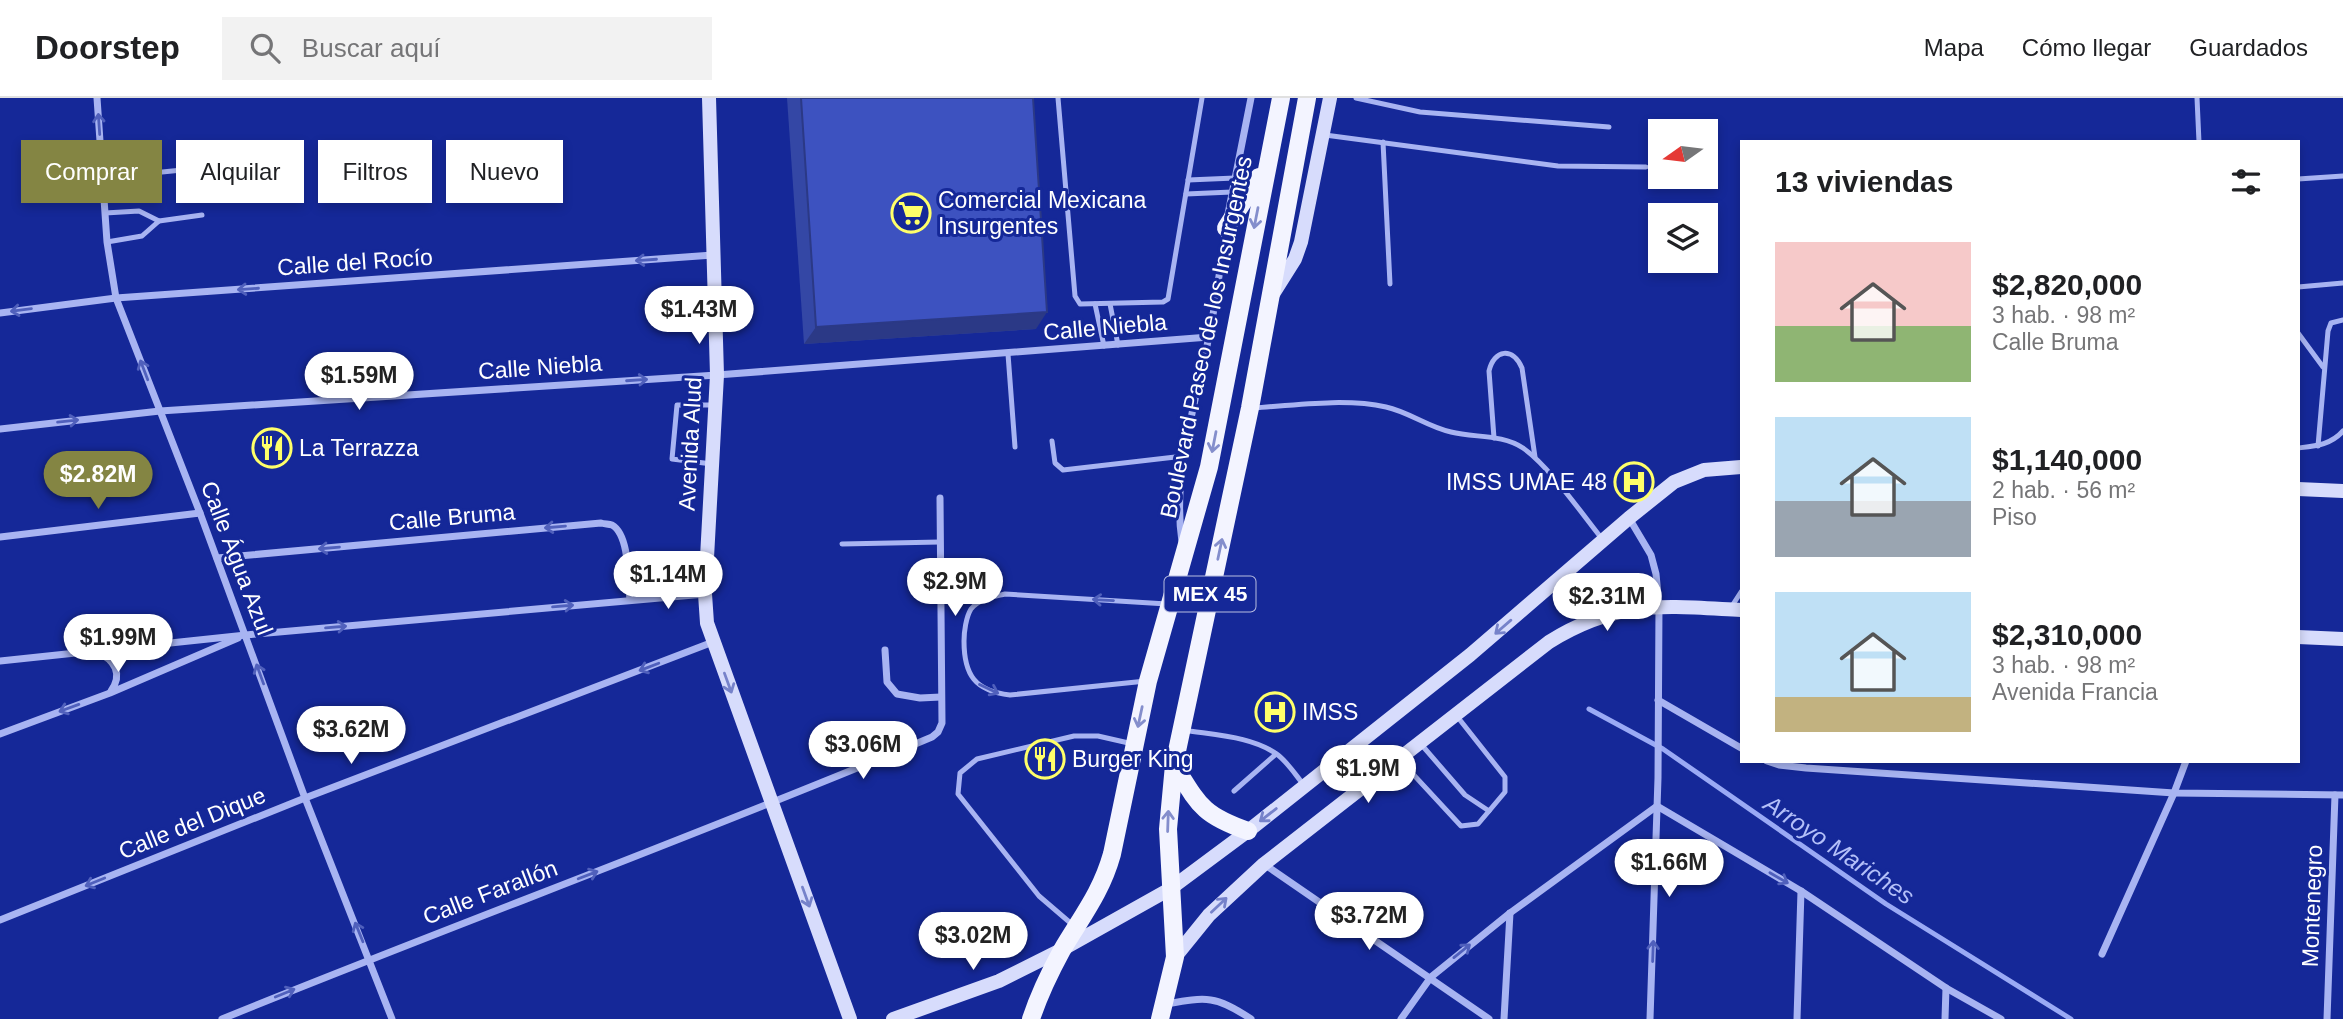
<!DOCTYPE html>
<html lang="es">
<meta charset="utf-8">
<style>
body{margin:0;font-family:Arial,sans-serif;background:#f2f2f2;color:#202124;height:100vh;display:flex;flex-direction:column;font-size:26px;white-space:nowrap}
*{box-sizing:border-box;margin:0}
p{font-size:23px;color:#757577}
.icon{flex:none;width:38px;height:38px;fill:none;stroke:currentColor;stroke-width:2;stroke-linecap:round;stroke-linejoin:round}
.map{position:relative;flex:1;overflow:hidden}
.sheet{position:absolute;left:1740px;top:42px;width:560px;height:623px;display:flex;flex-direction:column;background:#fff;border-radius:0px;box-shadow:0 4px 10px #0003}
.sheet>*{flex:none}
.top-card{position:absolute;left:21px;top:42px;width:665px;height:63px;display:flex;gap:14px}
.needle{width:46px;rotate:256deg}
.buttons{position:absolute;left:1648px;top:21px;display:grid;gap:14px}
.buttons a{display:grid;place-items:center;width:70px;height:70px;border-radius:0px;background:#fff;box-shadow:0 4px 10px #0003;font-size:35px}
.price{position:absolute;translate:-50% -60px;padding:0 16px;border-radius:24px;background:#fff;color:#222;font-size:23px;line-height:46px;filter:drop-shadow(0 2px 4px #0008)}
.price::after{content:'';position:absolute;left:50%;top:42px;width:21px;height:16px;margin-left:-10px;background:inherit;clip-path:polygon(0 0,100% 0,50% 100%)}
.price.on{background:#848543;color:#fff}
ul{padding:0;list-style:none}
li{display:flex;align-items:center;gap:21px;height:175px;padding:0 35px}
li span{display:grid;place-items:center;flex:none;width:196px;height:140px;border-radius:0px;color:#555}
li>.icon{margin-inline-start:auto}
span .icon{width:84px;height:84px;fill:#fffc;stroke-width:1}
li b{font-size:30px}
h2{display:flex;justify-content:space-between;align-items:center;height:84px;padding:0 35px;font-size:30px}
.chip{padding:0 24px;border-radius:0px;background:#fff;box-shadow:0 4px 10px #0003;font-size:24px;line-height:63px}
.chip.on{background:#848543;color:#fff}
header{display:flex;align-items:center;gap:42px;box-sizing:border-box;height:98px;padding:0 35px;background:#fff;border-bottom:2px solid #e0e0e0}
header strong{font-size:33px}
nav{display:flex;gap:38px;margin-inline-start:auto;font-size:24px}
.search{width:490px;height:63px;background:#f2f2f2;display:flex;align-items:center;gap:18px;box-sizing:border-box;padding:0 24px;border-radius:0px;color:#757577;font-size:26px}
.map>svg:first-child{display:block}
</style>
<header>
<strong>Doorstep</strong>
<div class="search"><svg class="icon" aria-label="search" viewBox="0 0 24 24"><circle cx="10" cy="10" r="6"/><path d="M15 15l6 6"/></svg>Buscar aquí</div>
<nav><a>Mapa</a><a>Cómo llegar</a><a>Guardados</a></nav>
</header>
<div class="map">
<svg width="2343" height="921" viewBox="0 0 2343 921">
<rect width="100%" height="100%" fill="#152898"/>
<g fill="none" stroke-linecap="round" stroke-linejoin="round">
<!-- stream -->
<path stroke="#9aaaf5" stroke-width="5" d="M1589 611 1663 651 1886 806 2071 921"/>
<!-- lane -->
<g stroke="#a8b4f2" stroke-width="5">
<path d="M1058 0 1075 198 1080 206 1163 204 1168 201 1202 0"/>
<path d="M1356 0 1420 14 1609 29"/>
<path d="M2197 0 2199 44"/>
<path d="M1325 37 1558 68 1646 69"/>
<path d="M1383 44 1390 186"/>
<path d="M103 80 270 63"/>
<path d="M2298 81 2343 78"/>
<path d="M1188 82 1235 80"/>
<path d="M1186 96 1232 94"/>
<path d="M105 115 139 113 159 123 142 138 107 144"/>
<path d="M159 123 202 117"/>
<path d="M2298 189 2343 185"/>
<path d="M1095 206 1104 248"/>
<path d="M1110 206 1118 247"/>
<path d="M2298 235 2323 269"/>
<path d="M1008 256 1015 349"/>
<path d="M1254 310C1295 307 1346 300 1386 309 1409 314 1428 329 1451 334 1475 340 1502 336 1523 350 1549 368 1582 416 1603 442"/>
<path d="M1494 340 1489 273C1494 251 1513 249 1522 270L1535 359"/>
<path d="M1052 343 1055 365 1063 372 1184 358"/>
<path d="M2318 348 2328 233 2331 225 2343 222"/>
<path d="M2298 350C2315 348 2331 347 2343 333"/>
<path d="M712 366 672 361 677 307H715"/>
<path d="M842 446 940 444"/>
<path d="M1732 508 1741 494"/>
<path d="M1146 583 1010 597C975 593 964 577 964 543 964 534 966 519 971 511 979 501 993 499 1005 496L1167 506"/>
<path d="M1183 632C1213 637 1253 638 1278 657 1288 665 1295 676 1303 686"/>
<path d="M1420 645 1465 697 1489 713 1505 694V679L1456 617"/>
<path d="M1399 661 1461 728 1478 726 1489 713"/>
<path d="M1234 693 1276 656"/>
<path d="M1074 828 1039 798 958 696 960 675 977 661 1074 638H1098L1133 646"/>
</g>
<!-- street -->
<g stroke="#a8b4f2" stroke-width="7">
<path d="M97 0 107 144 116 200 200 415 305 700 392 921"/>
<path d="M1228 116 1251 0"/>
<path d="M0 215 116 200 713 157"/>
<path d="M0 331 160 313 717 277 1209 239"/>
<path d="M1629 420 1651 457 1656 476 1659 507 1658 680 1650 921"/>
<path d="M0 439 200 415"/>
<path d="M1182 444C1172 376 1195 309 1208 243 1216 206 1220 168 1226 131"/>
<path d="M217 460 601 425C604 426 609 426 612 427 630 437 628 484 630 502"/>
<path d="M885 552 887 584 897 596 920 600 941 599"/>
<path d="M97 554C115 562 123 576 111 593"/>
<path d="M0 563 246 537 705 496"/>
<path d="M1658 602 1741 650"/>
<path d="M0 636 110 595 238 540"/>
<path d="M1767 663 1779 667 1806 670 2174 695 2343 697"/>
<path d="M1264 766 1489 921"/>
<path d="M0 822 305 700 713 544"/>
<path d="M2102 856 2174 695 2186 663"/>
<path d="M1166 906C1206 899 1216 897 1251 921"/>
<path d="M222 921C458 825 697 738 932 639L938 634 942 625 940 400"/>
<path d="M1401 921 1431 879 1510 815 1657 708 1801 793 1946 890 2001 921"/>
<path d="M1504 921 1510 815"/>
<path d="M1797 921 1801 793"/>
<path d="M1945 921 1946 890"/>
<path d="M2327 921 2335 697"/>
</g>
<!-- secondary -->
<g stroke="#d7dcfc" stroke-width="14">
<path d="M709 0 717 277 705 496 707 525 850 921"/>
<path d="M1273 196 1295 161 1301 144 1330 0"/>
<path d="M2298 391 2343 393"/>
<path d="M2298 539 2343 541"/>
<path d="M1175 859 1209 817 1264 766 1549 544C1618 501 1664 508 1741 512"/>
<path d="M893 921 999 883 1063 851 1170 791 1248 733 1470 557 1629 420 1674 384 1704 372 1741 369"/>
</g>
<!-- primary -->
<g stroke="#f3f4ff" stroke-width="18">
<path d="M1226 130 1259 79"/>
<path d="M1174 667C1199 707 1202 717 1248 733"/>
<path d="M1031 921C1039 897 1050 874 1062 852 1082 818 1101 795 1112 756L1148 583 1209 369 1281 0"/>
<path d="M1160 921 1175 859 1168 731 1174 667 1250 310 1307 0"/>
</g>
</g>
<!-- wall -->
<path fill="#3447a5" d="M787 0H1033L1036 231 804 246Z"/>
<!-- shaded-wall -->
<path fill="#2b3986" d="M1047 214 1036 231 804 246 816 229Z"/>
<!-- building -->
<path fill="#3d52c0" stroke="#2b3986" stroke-width="2" d="M801 0H1033L1047 214 816 229Z"/>
<!-- one-way arrows -->
<defs><path id="oneway-shaft" d="M-6 0H5M1.5-3L5.5 0L1.5 3" fill="none" stroke-width="1.6" stroke-linecap="round" stroke-linejoin="round" transform="scale(1.75)"/></defs>
<g stroke="#5060bc">
<use href="#oneway-shaft" transform="translate(99 26) rotate(-94)"/>
<use href="#oneway-shaft" transform="translate(646 162) rotate(176)"/>
<use href="#oneway-shaft" transform="translate(248 191) rotate(176)"/>
<use href="#oneway-shaft" transform="translate(21 212) rotate(173)"/>
<use href="#oneway-shaft" transform="translate(144 272) rotate(-111)"/>
<use href="#oneway-shaft" transform="translate(637 282) rotate(-4)"/>
<use href="#oneway-shaft" transform="translate(68 323) rotate(-6)"/>
<use href="#oneway-shaft" transform="translate(555 429) rotate(175)"/>
<use href="#oneway-shaft" transform="translate(329 450) rotate(175)"/>
<use href="#oneway-shaft" transform="translate(1103 502) rotate(-177)"/>
<use href="#oneway-shaft" transform="translate(563 508) rotate(-5)"/>
<use href="#oneway-shaft" transform="translate(336 529) rotate(-5)"/>
<use href="#oneway-shaft" transform="translate(649 569) rotate(159)"/>
<use href="#oneway-shaft" transform="translate(260 576) rotate(-110)"/>
<use href="#oneway-shaft" transform="translate(989 591) rotate(25)"/>
<use href="#oneway-shaft" transform="translate(69 610) rotate(160)"/>
<use href="#oneway-shaft" transform="translate(588 777) rotate(-21)"/>
<use href="#oneway-shaft" transform="translate(1779 780) rotate(30)"/>
<use href="#oneway-shaft" transform="translate(95 784) rotate(158)"/>
<use href="#oneway-shaft" transform="translate(359 834) rotate(-112)"/>
<use href="#oneway-shaft" transform="translate(1462 853) rotate(-39)"/>
<use href="#oneway-shaft" transform="translate(1653 853) rotate(-88)"/>
<use href="#oneway-shaft" transform="translate(285 895) rotate(-22)"/>
</g>
<g stroke="#848ecc">
<use href="#oneway-shaft" transform="translate(1256 120) rotate(101)"/>
<use href="#oneway-shaft" transform="translate(1214 344) rotate(101)"/>
<use href="#oneway-shaft" transform="translate(1220 451) rotate(-78)"/>
<use href="#oneway-shaft" transform="translate(1140 619) rotate(102)"/>
<use href="#oneway-shaft" transform="translate(1168 723) rotate(-88)"/>
</g>
<g stroke="#7682ca">
<use href="#oneway-shaft" transform="translate(1503 529) rotate(139)"/>
<use href="#oneway-shaft" transform="translate(728 585) rotate(70)"/>
<use href="#oneway-shaft" transform="translate(1268 717) rotate(142)"/>
<use href="#oneway-shaft" transform="translate(806 799) rotate(70)"/>
<use href="#oneway-shaft" transform="translate(1219 807) rotate(-43)"/>
</g>
<!-- icons -->
<defs>
<g id="supermarket-ring" transform="scale(2.0125)"><circle r="9.5" fill="#152898" stroke="#ffff69" stroke-width="1.5"/><path d="M-6-5.5h2.5l.6 2H6L4.5 2H-2.5L-4.4-4H-6ZM-1.5 3.2a1.3 1.3 0 1 0 .1 0ZM3 3.2a1.3 1.3 0 1 0 .1 0Z" fill="#ffff69"/></g>
<g id="restaurant-ring" transform="scale(2.0125)"><circle r="9.5" fill="#152898" stroke="#ffff69" stroke-width="1.5"/><path d="M-5-6h1v4h1v-4h1v4h1v-4h1v5L-1.5 .5V6h-2V.5L-5-1ZM5-6V6H3V1.5H1.5Q1.5-4 5-6Z" fill="#ffff69"/></g>
<g id="hospital-ring" transform="scale(2.0125)"><circle r="9.5" fill="#152898" stroke="#ffff69" stroke-width="1.5"/><path d="M-5-5h3v3.5h4V-5h3V5h-3V1.5h-4V5h-3Z" fill="#ffff69"/></g>
</defs>
<g fill-rule="evenodd">
<use href="#supermarket-ring" x="911" y="115"/>
<use href="#restaurant-ring" x="272" y="350"/>
<use href="#hospital-ring" x="1634" y="384"/>
<use href="#hospital-ring" x="1275" y="614"/>
<use href="#restaurant-ring" x="1045" y="661"/>
</g>
<g text-anchor="middle" stroke-width="6" stroke-linejoin="round" paint-order="stroke">
<!-- shield labels -->
<rect fill="#152898" stroke="#b9bee0" stroke-width="2" x="1164.5" y="478.5" width="91" height="35" rx="5"/>
<g font-size="21" font-weight="bold" fill="#fff">
<text x="1210" y="503">MEX 45</text>
</g>
<!-- poi labels -->
<g font-size="23" fill="#fff" stroke="#152898" text-anchor="start">
<text x="938" y="110">Comercial Mexicana<tspan x="938" dy="26">Insurgentes</tspan></text>
<text x="299" y="358">La Terrazza</text>
<text x="1607" y="392" text-anchor="end">IMSS UMAE 48</text>
<text x="1302" y="622">IMSS</text>
<text x="1072" y="669">Burger King</text>
</g>
<!-- street labels -->
<g font-size="23" fill="#fff" stroke="#152898">
<text transform="translate(355 164) rotate(-4)" y="8">Calle del Rocío</text>
<text transform="translate(1105 229) rotate(-5)" y="8">Calle Niebla</text>
<text transform="translate(1206 239) rotate(-78)" y="8">Boulevard Paseo de los Insurgentes</text>
<text transform="translate(540 269) rotate(-4)" y="8">Calle Niebla</text>
<text transform="translate(690 346) rotate(-87)" y="8">Avenida Alud</text>
<text transform="translate(452 419) rotate(-5)" y="8">Calle Bruma</text>
<text transform="translate(237 460) rotate(69)" y="8">Calle Água Azul</text>
<text transform="translate(192 725) rotate(-22)" y="8">Calle del Dique</text>
<text transform="translate(490 794) rotate(-21)" y="8">Calle Farallón</text>
<text transform="translate(2312 808) rotate(-88)" y="8">Montenegro</text>
</g>
<!-- water labels -->
<g font-size="24" font-style="italic" fill="#b4c0f9" stroke="#152898">
<text transform="translate(1839 752) rotate(34)" y="8">Arroyo Mariches</text>
</g>
</g>
</svg>
<div class="buttons">
<a><svg class="needle" viewBox="-14 -14 28 28"><path d="M0-13l5 13h-10z" fill="#e53935"/><path d="M0 13l5-13h-10z" fill="#757577"/></svg></a>
<a><svg class="icon" aria-label="layers" viewBox="0 0 24 24"><path d="M12 4l9 5-9 5-9-5zM3 14l9 5 9-5"/></svg></a>
</div>
<b class="price" style="left:699px;top:248px">$1.43M</b>
<b class="price" style="left:359px;top:314px">$1.59M</b>
<b class="price on" style="left:98px;top:413px">$2.82M</b>
<b class="price" style="left:668px;top:513px">$1.14M</b>
<b class="price" style="left:955px;top:520px">$2.9M</b>
<b class="price" style="left:1607px;top:535px">$2.31M</b>
<b class="price" style="left:118px;top:576px">$1.99M</b>
<b class="price" style="left:351px;top:668px">$3.62M</b>
<b class="price" style="left:863px;top:683px">$3.06M</b>
<b class="price" style="left:1368px;top:707px">$1.9M</b>
<b class="price" style="left:1669px;top:801px">$1.66M</b>
<b class="price" style="left:1369px;top:854px">$3.72M</b>
<b class="price" style="left:973px;top:874px">$3.02M</b>
<div class="top-card">
<a class="chip on">Comprar</a>
<a class="chip">Alquilar</a>
<a class="chip">Filtros</a>
<a class="chip">Nuevo</a>
</div>
<section class="sheet">
<h2>13 viviendas<svg class="icon" aria-label="filters" viewBox="0 0 24 24"><path d="M4 7h16M4 17h16"/><circle cx="9" cy="7" r="2"/><circle cx="15" cy="17" r="2"/></svg></h2>
<ul>
<li><span style="background:linear-gradient(#f6c9c9 60%,#8fb573 0)"><svg class="icon" aria-label="home" viewBox="0 0 24 24"><path d="M3 11l9-7 9 7M6 9v11h12V9"/></svg></span><div><b>$2,820,000</b><p>3 hab. · 98 m²</p><p>Calle Bruma</p></div></li>
<li><span style="background:linear-gradient(#bfe0f5 60%,#9aa5b1 0)"><svg class="icon" aria-label="home" viewBox="0 0 24 24"><path d="M3 11l9-7 9 7M6 9v11h12V9"/></svg></span><div><b>$1,140,000</b><p>2 hab. · 56 m²</p><p>Piso</p></div></li>
<li><span style="background:linear-gradient(#bfe0f5 75%,#c2b280 0)"><svg class="icon" aria-label="home" viewBox="0 0 24 24"><path d="M3 11l9-7 9 7M6 9v11h12V9"/></svg></span><div><b>$2,310,000</b><p>3 hab. · 98 m²</p><p>Avenida Francia</p></div></li>
</ul>
</section>
</div>
